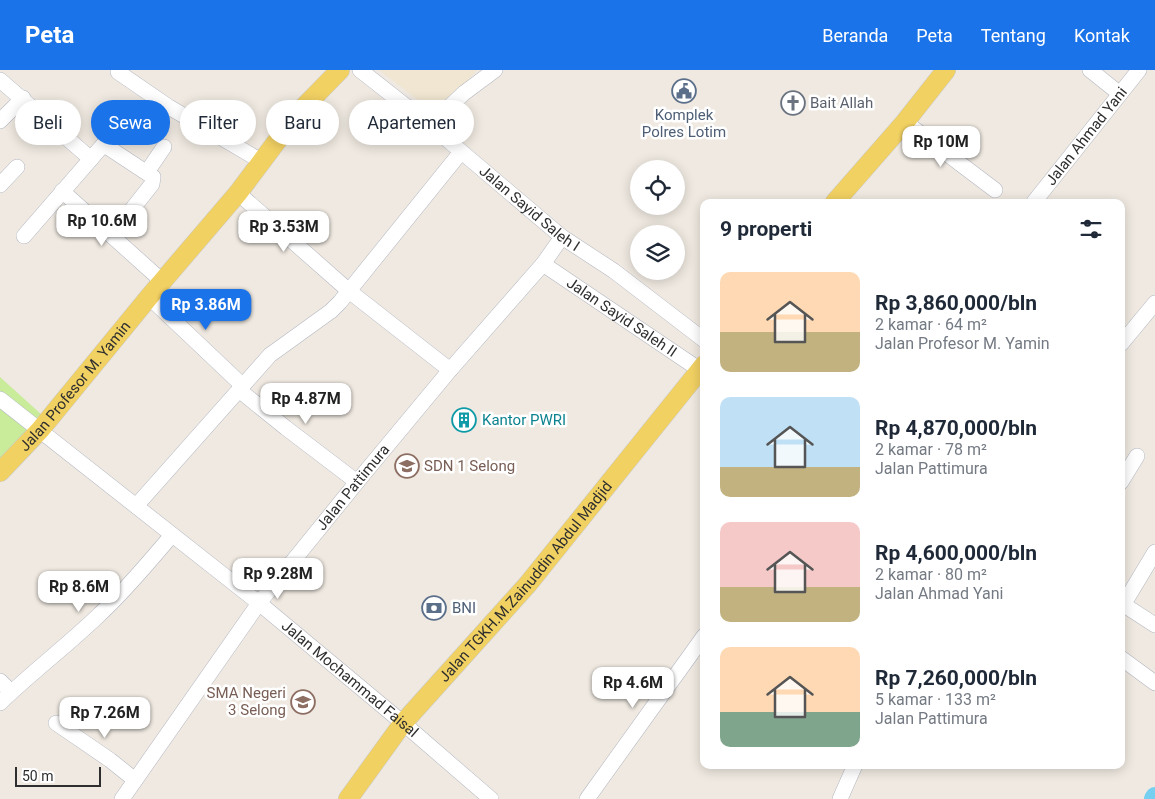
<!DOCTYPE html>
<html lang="id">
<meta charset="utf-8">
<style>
body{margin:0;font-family:Roboto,sans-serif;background:#f2f2f3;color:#1f2937;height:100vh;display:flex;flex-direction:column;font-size:19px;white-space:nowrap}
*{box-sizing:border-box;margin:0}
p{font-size:16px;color:#747a83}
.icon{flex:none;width:28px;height:28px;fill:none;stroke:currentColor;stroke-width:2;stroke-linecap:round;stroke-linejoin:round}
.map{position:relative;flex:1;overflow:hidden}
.drawer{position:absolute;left:700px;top:129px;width:425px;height:570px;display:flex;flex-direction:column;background:#fff;border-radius:10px;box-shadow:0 2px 12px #0003}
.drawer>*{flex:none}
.hud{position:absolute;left:15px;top:30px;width:475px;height:45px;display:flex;gap:10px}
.tools{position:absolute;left:630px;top:90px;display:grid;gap:10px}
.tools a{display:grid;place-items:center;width:55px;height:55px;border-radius:50%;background:#fff;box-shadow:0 2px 12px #0003;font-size:25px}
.scale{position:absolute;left:15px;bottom:12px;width:86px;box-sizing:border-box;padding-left:5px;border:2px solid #2e2e2e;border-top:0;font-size:14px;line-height:18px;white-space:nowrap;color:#2e2e2e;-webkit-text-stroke:4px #fff;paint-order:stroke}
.price{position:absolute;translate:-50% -42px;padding:0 11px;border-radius:10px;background:#fff;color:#222;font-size:16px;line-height:32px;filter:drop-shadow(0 1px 2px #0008)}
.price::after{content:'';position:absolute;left:50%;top:30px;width:15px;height:11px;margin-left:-8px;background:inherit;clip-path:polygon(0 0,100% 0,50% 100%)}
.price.active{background:#1a73e8;color:#fff}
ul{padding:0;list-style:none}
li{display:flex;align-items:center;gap:15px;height:125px;padding:0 20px}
li span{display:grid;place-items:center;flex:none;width:140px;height:100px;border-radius:10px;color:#555}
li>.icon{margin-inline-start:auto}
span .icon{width:60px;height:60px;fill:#fffc;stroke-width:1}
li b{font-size:21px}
h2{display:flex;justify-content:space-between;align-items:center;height:60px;padding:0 20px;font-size:21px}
.pill{padding:0 18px;border-radius:22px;background:#fff;box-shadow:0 2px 12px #0003;font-size:18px;line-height:45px}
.pill.active{background:#1a73e8;color:#fff}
header{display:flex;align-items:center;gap:30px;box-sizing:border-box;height:70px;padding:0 25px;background:#1a73e8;color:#fff}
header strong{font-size:24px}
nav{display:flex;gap:28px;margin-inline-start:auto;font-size:18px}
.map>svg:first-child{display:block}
</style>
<header>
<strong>Peta</strong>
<nav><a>Beranda</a><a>Peta</a><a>Tentang</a><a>Kontak</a></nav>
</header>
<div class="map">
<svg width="1155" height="729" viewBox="0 0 1155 729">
<rect width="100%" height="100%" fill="#efe9e1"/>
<!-- education -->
<path fill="#f0e6d1" d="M379 0H477L438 45Z"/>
<!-- pitch -->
<path fill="#c9ec9a" d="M0 307 42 345 0 389Z"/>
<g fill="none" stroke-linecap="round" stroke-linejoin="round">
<!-- river -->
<path stroke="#75cff0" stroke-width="20" d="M1154 729 1155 727"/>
<!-- minor casing -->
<g stroke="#b4b7c1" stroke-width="16">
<g id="minor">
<path id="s1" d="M360 0 430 55 562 167 614 201 704 270"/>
<path d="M1090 0 1120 24"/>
<path d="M118 2 169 37 261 91"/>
<path d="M0 10 91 89"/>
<path d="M0 51 23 28"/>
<path d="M905 52 995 120"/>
<path d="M430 55 464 23 495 0"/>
<path d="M147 102 164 77"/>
<path d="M0 115 17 97"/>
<path d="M62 121 162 211"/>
<path d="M238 123 349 221 450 300"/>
<path id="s2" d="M1034 132 1139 0"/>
<path d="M24 166 103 75 106 76 153 107 152 114 126 147"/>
<path id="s3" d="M543 194 700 300"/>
<path d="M149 227 243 316"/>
<path d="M1121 274 1155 233"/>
<path d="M239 320 286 358 357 412"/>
<path id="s4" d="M0 329 259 533 403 653 491 729"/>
<path d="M1121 412 1137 386"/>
<path d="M136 436 270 285 331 241 340 232 461 82"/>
<path d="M1121 533 1155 555"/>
<path d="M1123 535 1155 482"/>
<path d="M1121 588 1155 613"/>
<path d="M0 611 11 622"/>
<path d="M0 633C32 602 68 575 100 544 126 520 149 492 172 465"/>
<path d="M56 653 110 690 135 710"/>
<path id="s5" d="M122 729 259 533 357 412 450 300 543 194 562 167"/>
<path d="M587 729 704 566"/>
<path d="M840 729 855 695"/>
</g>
</g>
<!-- major casing -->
<g stroke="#c9c9c9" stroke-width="20">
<g id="major">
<path d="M835 132 905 52 946 0"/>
<path id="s6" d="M0 402 40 360 149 227 238 123 298 43 340 0"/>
<path id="s7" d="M348 729 403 653 528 514 704 295"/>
</g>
</g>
<!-- minor -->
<use href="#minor" stroke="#fff" stroke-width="15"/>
<!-- major -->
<use href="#major" stroke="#f2d163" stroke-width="19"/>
</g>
<!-- icons -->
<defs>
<g id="civic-ring" transform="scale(1.25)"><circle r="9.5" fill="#fff" stroke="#5c6f8a" stroke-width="1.5"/><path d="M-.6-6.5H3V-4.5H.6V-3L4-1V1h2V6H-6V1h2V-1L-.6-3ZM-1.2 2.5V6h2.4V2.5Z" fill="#5c6f8a"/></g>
<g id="church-ring" transform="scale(1.25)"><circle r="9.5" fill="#fff" stroke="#6b7280" stroke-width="1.5"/><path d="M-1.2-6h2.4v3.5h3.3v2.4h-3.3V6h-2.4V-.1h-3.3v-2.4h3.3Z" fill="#6b7280"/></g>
<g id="building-ring" transform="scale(1.25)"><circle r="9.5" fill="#fff" stroke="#0f9aa8" stroke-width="1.5"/><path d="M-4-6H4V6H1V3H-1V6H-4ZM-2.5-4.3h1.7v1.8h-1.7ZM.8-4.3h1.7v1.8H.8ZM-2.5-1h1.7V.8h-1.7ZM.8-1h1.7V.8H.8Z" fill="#0f9aa8"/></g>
<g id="school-ring" transform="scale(1.25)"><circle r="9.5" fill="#fff" stroke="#8d6e63" stroke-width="1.5"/><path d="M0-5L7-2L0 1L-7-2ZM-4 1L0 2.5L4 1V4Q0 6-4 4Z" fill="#8d6e63"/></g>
<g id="bank-ring" transform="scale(1.25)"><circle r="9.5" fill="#fff" stroke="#5c6f8a" stroke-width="1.5"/><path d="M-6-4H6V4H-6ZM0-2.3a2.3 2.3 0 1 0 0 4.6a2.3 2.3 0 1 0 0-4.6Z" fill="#5c6f8a"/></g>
</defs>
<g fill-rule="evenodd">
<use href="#civic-ring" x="684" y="21"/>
<use href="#church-ring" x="793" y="33"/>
<use href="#building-ring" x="464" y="350"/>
<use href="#school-ring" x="407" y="396"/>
<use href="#bank-ring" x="434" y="538"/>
<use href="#school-ring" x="303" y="632"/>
</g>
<g text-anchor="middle" stroke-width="5" stroke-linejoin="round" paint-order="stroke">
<!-- worship labels -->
<g font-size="15" fill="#5b616d" stroke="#fff" text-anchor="start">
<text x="810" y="38">Bait Allah</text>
</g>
<!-- service labels -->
<g font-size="15" fill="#4e5e75" stroke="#fff">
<text x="684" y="50">Komplek<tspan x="684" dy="17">Polres Lotim</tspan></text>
<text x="452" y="543" text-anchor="start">BNI</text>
</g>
<!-- street labels -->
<g font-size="15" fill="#2e2e2e" stroke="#fff">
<text dy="5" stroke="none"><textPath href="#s2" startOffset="84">Jalan Ahmad Yani</textPath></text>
<text dy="5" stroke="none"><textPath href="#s1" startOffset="219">Jalan Sayid Saleh I</textPath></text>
<text dy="5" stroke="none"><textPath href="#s3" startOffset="95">Jalan Sayid Saleh II</textPath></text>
<text dy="5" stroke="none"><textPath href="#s6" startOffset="114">Jalan Profesor M. Yamin</textPath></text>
<text dy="5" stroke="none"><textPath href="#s5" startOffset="388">Jalan Pattimura</textPath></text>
<text dy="5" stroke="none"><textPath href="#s7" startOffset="281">Jalan TGKH.M.Zainuddin Abdul Madjid</textPath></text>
<text dy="5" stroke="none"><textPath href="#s4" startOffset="448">Jalan Mochammad Faisal</textPath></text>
</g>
<!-- culture labels -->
<g font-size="15" fill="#0d838f" stroke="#fff" text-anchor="start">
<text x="482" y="355">Kantor PWRI</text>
</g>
<!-- education labels -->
<g font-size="15" fill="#785e54" stroke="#fff" text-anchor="start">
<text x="424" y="401">SDN 1 Selong</text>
<text x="286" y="628" text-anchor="end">SMA Negeri<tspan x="286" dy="17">3 Selong</tspan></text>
</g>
</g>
</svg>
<div class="tools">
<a><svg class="icon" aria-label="locate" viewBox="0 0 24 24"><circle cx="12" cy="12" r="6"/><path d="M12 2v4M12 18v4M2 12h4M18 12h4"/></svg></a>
<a><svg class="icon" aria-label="layers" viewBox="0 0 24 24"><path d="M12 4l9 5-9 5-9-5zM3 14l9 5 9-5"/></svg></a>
</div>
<div class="scale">50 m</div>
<b class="price" style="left:941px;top:98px">Rp 10M</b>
<b class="price" style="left:102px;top:177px">Rp 10.6M</b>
<b class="price" style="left:284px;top:183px">Rp 3.53M</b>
<b class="price active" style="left:206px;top:261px">Rp 3.86M</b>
<b class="price" style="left:306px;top:355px">Rp 4.87M</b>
<b class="price" style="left:278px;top:530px">Rp 9.28M</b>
<b class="price" style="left:79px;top:543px">Rp 8.6M</b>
<b class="price" style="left:633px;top:639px">Rp 4.6M</b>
<b class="price" style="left:105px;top:669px">Rp 7.26M</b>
<div class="hud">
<a class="pill">Beli</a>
<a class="pill active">Sewa</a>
<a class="pill">Filter</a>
<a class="pill">Baru</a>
<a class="pill">Apartemen</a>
</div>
<section class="drawer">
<h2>9 properti<svg class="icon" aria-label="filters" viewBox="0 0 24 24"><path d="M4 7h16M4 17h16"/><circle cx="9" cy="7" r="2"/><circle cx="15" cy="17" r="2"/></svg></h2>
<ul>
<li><span style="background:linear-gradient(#ffd9b3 60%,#c2b280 0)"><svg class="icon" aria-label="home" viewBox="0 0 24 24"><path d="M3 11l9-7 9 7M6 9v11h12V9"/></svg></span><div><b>Rp 3,860,000/bln</b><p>2 kamar · 64 m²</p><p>Jalan Profesor M. Yamin</p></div></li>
<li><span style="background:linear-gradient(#bfe0f5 70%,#c2b280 0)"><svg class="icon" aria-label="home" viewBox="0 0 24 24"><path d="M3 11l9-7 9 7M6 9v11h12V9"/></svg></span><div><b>Rp 4,870,000/bln</b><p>2 kamar · 78 m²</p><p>Jalan Pattimura</p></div></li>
<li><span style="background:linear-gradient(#f6c9c9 65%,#c2b280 0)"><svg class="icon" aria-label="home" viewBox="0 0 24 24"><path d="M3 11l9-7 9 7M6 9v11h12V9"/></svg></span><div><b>Rp 4,600,000/bln</b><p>2 kamar · 80 m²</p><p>Jalan Ahmad Yani</p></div></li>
<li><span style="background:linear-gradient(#ffd9b3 65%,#7fa58c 0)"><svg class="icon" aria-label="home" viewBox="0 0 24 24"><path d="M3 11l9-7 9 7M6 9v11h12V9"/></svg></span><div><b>Rp 7,260,000/bln</b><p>5 kamar · 133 m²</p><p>Jalan Pattimura</p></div></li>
</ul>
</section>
</div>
